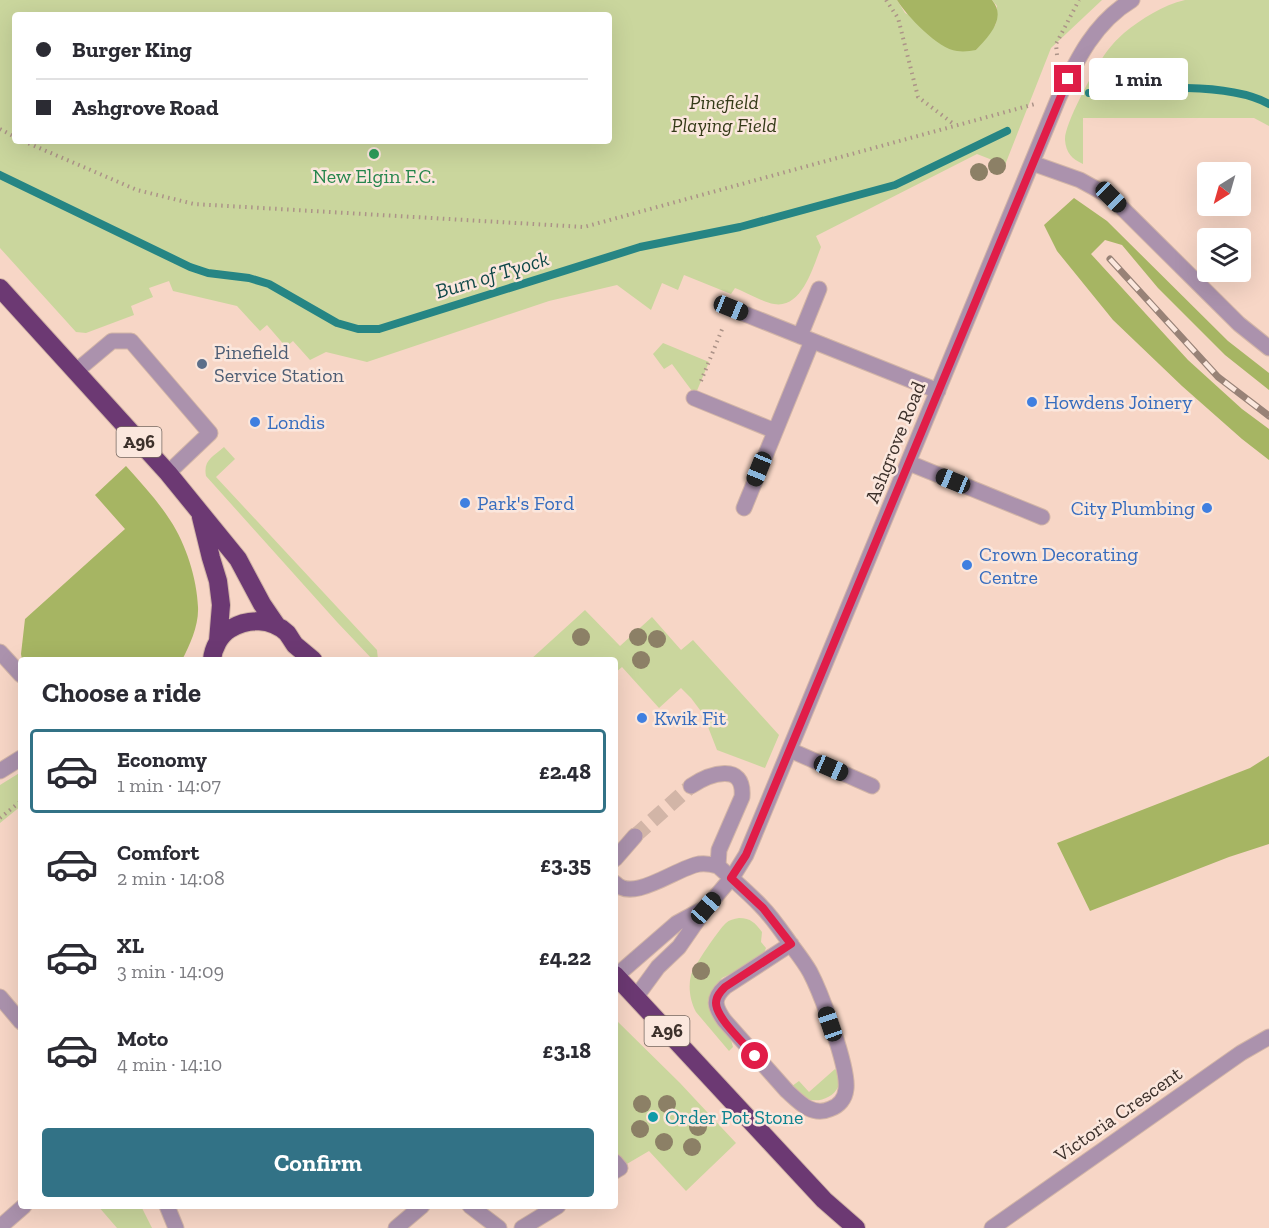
<!DOCTYPE html>
<meta charset="utf-8">
<style>
:root{--surface:#fff;--page:#f2f2f3;--text:#2b2b33;--muted:#7c7c81;--line:#e1e1e2;--accent:#327286}
body{margin:0;font-family:"Zilla Slab",serif;background:var(--page);color:var(--text);height:100vh;display:flex;flex-direction:column;font-size:22px;white-space:nowrap}
*{box-sizing:border-box;margin:0}
p{font-size:20px;color:var(--muted)}
.icon{flex:none;width:33px;height:33px;fill:none;stroke:currentColor;stroke-width:2;stroke-linecap:round;stroke-linejoin:round}
.map{position:relative;flex:1;overflow:hidden}
.sheet{position:absolute;left:18px;top:657px;width:600px;height:552px;display:flex;flex-direction:column;background:var(--surface);border-radius:6px;box-shadow:0 6px 24px #0002}
.sheet>*{flex:none}
.banner{position:absolute;left:12px;top:12px;width:600px;height:132px;border-radius:6px;box-shadow:0 6px 24px #0002;display:grid;align-content:center;height:132px;padding:0 24px;background:var(--surface)}
.needle{width:39px;rotate:217deg}
.buttons{position:absolute;left:1197px;top:162px;display:grid;gap:12px}
.buttons a{display:grid;place-items:center;width:54px;height:54px;border-radius:6px;background:var(--surface);box-shadow:0 6px 24px #0002;font-size:30px}
.end{position:absolute;width:27px;height:27px;margin:-14px;border:8px solid #e11d48;background:#fff;box-shadow:0 0 0 3px #fff}
.from{border-radius:50%}
.bubble{position:absolute;height:42px;border-radius:6px;background:var(--surface);box-shadow:0 6px 24px #0002;font-size:20px;font-weight:700;line-height:42px;text-align:center}
.car{position:absolute;width:18px;height:36px;margin:-18px -9px;border-radius:8px;box-shadow:0 0 4px 2px #0007;background:linear-gradient(#222 24%,#8ab4d8 0 40%,#222 0 76%,#8ab4d8 0 86%,#222 0)}
.banner b{display:flex;align-items:center;gap:21px;height:57px;font-size:22px}
.banner b+b{border-top:2px solid var(--line)}
.banner i{width:15px;height:15px;background:var(--text)}
ul{padding:0;list-style:none}
li{display:flex;align-items:center;gap:18px;height:84px;margin:0 12px 9px;padding:0 12px;border:3px solid transparent;border-radius:6px}
li div{flex:1}
li b{display:block;font-size:22px}
li em{font-style:normal;font-weight:700}
li.active{border-color:var(--accent)}
li>.icon{width:54px;height:54px;stroke-width:1.5}
h2{padding:0 24px;font-size:27px;line-height:72px}
.action{display:flex;gap:12px;margin-top:auto;padding:12px 24px}
.action a{flex:1;height:69px;border-radius:6px;background:var(--accent);color:#fff;font-size:24px;font-weight:700;line-height:69px;text-align:center}
.map>svg:first-child{display:block}
</style>
<div class="map">
<svg width="1269" height="1228" viewBox="0 0 1269 1228">
<rect width="100%" height="100%" fill="#f7d6c6"/>
<path fill="#cad69d" fill-rule="evenodd" d="M0 0H897L905 13 976 50 996 24 997 6 992 0H1102L1051 48 1005 165 977 154 816 236 821 247C813 267 802 309 774 304 762 302 746 292 735 288L731 294 684 275 678 290 662 283 651 310 617 285 549 301 367 362 326 352 310 360 293 341 286 347 267 325 260 331 237 306 173 291 169 281 149 288 153 297 131 306 134 315 86 333 76 332 0 248ZM15 15H609V141H15Z
M1185 0H1269V126L1254 118H1083V164C1072 159 1066 153 1065 140 1064 125 1093 72 1103 57 1108 49 1117 39 1124 33 1141 19 1163 5 1185 0Z
M663 343 709 362 696 393 692 391 672 364 664 369 653 354Z
M224 447 235 459 216 477 377 650 378 660H373L337 622 206 476C203 460 213 457 224 447Z
M585 610 620 646 652 617 681 650 693 640 779 735 765 768 717 750 703 714 691 698 681 688 659 708 622 667 615 673V660H530Z
M21 772V806L0 823V785Z
M739 918C751 918 755 923 762 932L761 942 766 948 763 955 759 960 722 978 716 986 733 1047 729 1051 696 1012C690 1001 688 987 691 975 694 966 719 929 726 923 729 920 734 919 739 918Z
M615 1019 680 1083 736 1143 686 1191 649 1151 620 1168 615 1162Z
M835 1069 838 1072C838 1077 840 1082 838 1087 833 1098 818 1103 807 1099 801 1097 797 1091 792 1086L799 1081 809 1092Z
M98 1206H141L152 1228H117Z"/>
<path fill="#a6b563" d="M897 0H992C1007 18 989 36 976 50 970 51 964 52 957 51 938 49 907 16 897 0Z
M1074 198 1107 221 1228 341 1269 373V390L1225 355 1158 288 1122 245 1105 240 1091 254 1188 360 1242 409 1269 429V460L1242 439 1182 386 1113 320 1057 251 1044 225Z
M126 466C141 483 158 501 170 520 186 544 197 579 198 607 199 625 190 645 182 660H22L21 654 25 619 125 529 95 495Z
M1269 756V844L1229 857 1090 911 1057 843 1250 768Z"/>
<g fill="none" stroke-linecap="round" stroke-linejoin="round">
<path stroke="#268584" stroke-width="8" d="M1089 93C1138 89 1225 80 1269 104
M0 175 190 267 208 273 249 278 269 284 337 323 358 329H379L640 247 740 227 895 185 1007 131"/>
<path stroke="#d2b5a7" stroke-width="15" stroke-dasharray="15 8" stroke-linecap="butt" d="M635 836 691 786"/>
<g stroke="#d2b5a7" stroke-width="17">
<path id="minor" d="M1032 163 1080 180 1111 197 1239 324 1269 348
M725 306 938 391
M800 336 819 289
M75 372 112 341H131L210 433 168 473
M694 398 775 431
M909 463 1042 517
M744 508 812 341
M0 652 21 675
M790 750 872 786
M0 771 21 758
M691 786C709 774 745 761 742 797L719 850 718 866
M615 859 635 836
M615 883C633 903 676 868 699 864 706 863 711 864 718 866 732 879 748 892 761 906 773 918 782 932 792 946 798 954 805 963 810 972 821 993 849 1068 846 1089 845 1099 839 1106 830 1109 812 1117 799 1102 787 1091L724 1020C715 1007 712 999 725 987L791 944
M616 976 677 923 703 909
M0 997 21 1022
M636 997 658 967 679 947 706 908 733 876 746 855 1059 97C1077 59 1095 22 1132 0
M615 1162 620 1168 615 1171
M167 1206 176 1228
M470 1206 499 1228
M0 1227 24 1206
M396 1228 422 1206
M522 1228 558 1206
M992 1228 1241 1053 1269 1037"/>
</g>
<g stroke="#d2b5a7" stroke-width="20">
<path id="highway" d="M0 288 168 473 238 559 262 604 277 626
M201 517 211 558 218 581 221 605 218 641
M212 660C213 648 220 635 230 629 248 618 271 618 287 633 290 637 292 641 295 645 301 650 307 655 313 660
M615 975 824 1200 856 1228"/>
</g>
<path stroke="#ac9388" stroke-width="4" stroke-dasharray="1.5 4.5" stroke-linecap="butt" d="M886 0 898 18 918 97 955 125
M1057 55 1056 44 1079 0
M0 129 15 137
M23 141 137 190 194 204 584 227 1035 104
M701 381 723 327
M0 818 21 801"/>
<use href="#minor" stroke="#ab92ad" stroke-width="15"/>
<use href="#highway" stroke="#6c3973" stroke-width="18"/>
<g stroke="#988277" stroke-width="7">
<path id="rail" d="M1110 259 1218 377 1269 416"/>
</g>
<use href="#rail" stroke="#fbe7dd" stroke-width="4.5" stroke-dasharray="14" stroke-linecap="butt"/>
</g>
<g fill="#8c8066">
<circle cx="997" cy="166" r="9"/>
<circle cx="979" cy="172" r="9"/>
<circle cx="581" cy="637" r="9"/>
<circle cx="638" cy="637" r="9"/>
<circle cx="657" cy="639" r="9"/>
<circle cx="641" cy="660" r="9"/>
<circle cx="701" cy="971" r="9"/>
<circle cx="642" cy="1104" r="9"/>
<circle cx="667" cy="1104" r="9"/>
<circle cx="698" cy="1127" r="9"/>
<circle cx="640" cy="1129" r="9"/>
<circle cx="664" cy="1142" r="9"/>
<circle cx="692" cy="1147" r="9"/>
</g>
<g fill="none" stroke-linecap="round" stroke-linejoin="round">
<path stroke="#e11d48" stroke-width="8" d="M755 1056C745 1044 716 1018 716 1003 716 996 721 991 725 987L791 944 763 908 731 878 746 855 1068 79"/>
</g>
<circle fill="#2e9e5b" stroke="#fbe7dd" stroke-width="2" cx="374" cy="154" r="6"/>
<circle fill="#5c6f8a" stroke="#fbe7dd" stroke-width="2" cx="202" cy="364" r="6"/>
<g fill="#3f7fe0" stroke="#fbe7dd" stroke-width="2">
<circle cx="1032" cy="402" r="6"/>
<circle cx="255" cy="422" r="6"/>
<circle cx="465" cy="503" r="6"/>
<circle cx="1207" cy="508" r="6"/>
<circle cx="967" cy="565" r="6"/>
<circle cx="642" cy="718" r="6"/>
</g>
<circle fill="#0f9aa8" stroke="#fbe7dd" stroke-width="2" cx="653" cy="1117" r="6"/>
<g text-anchor="middle" stroke-width="5" stroke-linejoin="round" paint-order="stroke">
<g fill="#fbe7dd" stroke="#766860" stroke-width="1.5">
<rect x="116.5" y="427" width="45" height="30" rx="4.5"/>
<rect x="644.5" y="1016" width="45" height="30" rx="4.5"/>
</g>
<g font-size="18" font-weight="bold" fill="#3d312b">
<text x="139" y="448">A96</text>
<text x="667" y="1037">A96</text>
</g>
<g font-size="20" font-style="italic" fill="#343a17" stroke="#fbe7dd">
<text x="724" y="109">Pinefield<tspan x="724" dy="23">Playing Field</tspan></text>
</g>
<g font-size="20" fill="#27864d" stroke="#fbe7dd">
<text x="374" y="183">New Elgin F.C.</text>
</g>
<g font-size="20" fill="#4e5e75" stroke="#fbe7dd" text-anchor="start">
<text x="214" y="359">Pinefield<tspan x="214" dy="23">Service Station</tspan></text>
</g>
<g font-size="20" fill="#366cbe" stroke="#fbe7dd" text-anchor="start">
<text x="1044" y="409">Howdens Joinery</text>
<text x="267" y="429">Londis</text>
<text x="477" y="510">Park's Ford</text>
<text x="1195" y="515" text-anchor="end">City Plumbing</text>
<text x="979" y="561">Crown Decorating<tspan x="979" dy="23">Centre</tspan></text>
<text x="654" y="725">Kwik Fit</text>
</g>
<g font-size="20" fill="#3d312b" stroke="#fbe7dd">
<text transform="translate(895 442) rotate(-68)" y="7">Ashgrove Road</text>
<text transform="translate(1118 1114) rotate(-35)" y="7">Victoria Crescent</text>
</g>
<g font-size="20" fill="#0d838f" stroke="#fbe7dd" text-anchor="start">
<text x="665" y="1124">Order Pot Stone</text>
</g>
<g font-size="21" font-style="italic" fill="#104848" stroke="#fbe7dd">
<text transform="translate(492 275) rotate(-17)" y="7">Burn of Tyock</text>
</g>
</g>
</svg>
<div class="buttons">
<a><svg class="needle" viewBox="-14 -14 28 28"><path d="M0-13l5 13h-10z" fill="#e53935"/><path d="M0 13l5-13h-10z" fill="#7c7c81"/></svg></a>
<a><svg class="icon" aria-label="layers" viewBox="0 0 24 24"><path d="M12 4l9 5-9 5-9-5zM3 14l9 5 9-5"/></svg></a>
</div>
<i class="end from" style="left:755px;top:1056px"></i>
<i class="end" style="left:1068px;top:79px"></i>
<div class="bubble" style="left:1089px;top:58px;width:99px">1 min</div>
<i class="car" style="left:1111px;top:197px;rotate:135deg"></i>
<i class="car" style="left:731px;top:308px;rotate:112deg"></i>
<i class="car" style="left:759px;top:469px;rotate:202deg"></i>
<i class="car" style="left:953px;top:481px;rotate:292deg"></i>
<i class="car" style="left:831px;top:768px;rotate:114deg"></i>
<i class="car" style="left:706px;top:908px;rotate:41deg"></i>
<i class="car" style="left:830px;top:1024px;rotate:341deg"></i>
<div class="banner">
<b><i class="from"></i>Burger King</b>
<b><i></i>Ashgrove Road</b>
</div>
<section class="sheet">
<h2>Choose a ride</h2>
<ul>
<li class="active"><svg class="icon" aria-label="car" viewBox="0 0 24 24"><path d="M5 17H2v-5l4-1 3-4h7l3 4 3 1v5h-3M9 17h6M6 11h13"/><circle cx="7" cy="17" r="2"/><circle cx="17" cy="17" r="2"/></svg><div><b>Economy</b><p>1 min · 14:07</p></div><em>£2.48</em></li>
<li><svg class="icon" aria-label="car" viewBox="0 0 24 24"><path d="M5 17H2v-5l4-1 3-4h7l3 4 3 1v5h-3M9 17h6M6 11h13"/><circle cx="7" cy="17" r="2"/><circle cx="17" cy="17" r="2"/></svg><div><b>Comfort</b><p>2 min · 14:08</p></div><em>£3.35</em></li>
<li><svg class="icon" aria-label="car" viewBox="0 0 24 24"><path d="M5 17H2v-5l4-1 3-4h7l3 4 3 1v5h-3M9 17h6M6 11h13"/><circle cx="7" cy="17" r="2"/><circle cx="17" cy="17" r="2"/></svg><div><b>XL</b><p>3 min · 14:09</p></div><em>£4.22</em></li>
<li><svg class="icon" aria-label="car" viewBox="0 0 24 24"><path d="M5 17H2v-5l4-1 3-4h7l3 4 3 1v5h-3M9 17h6M6 11h13"/><circle cx="7" cy="17" r="2"/><circle cx="17" cy="17" r="2"/></svg><div><b>Moto</b><p>4 min · 14:10</p></div><em>£3.18</em></li>
</ul>
<div class="action"><a>Confirm</a></div>
</section>
</div>
